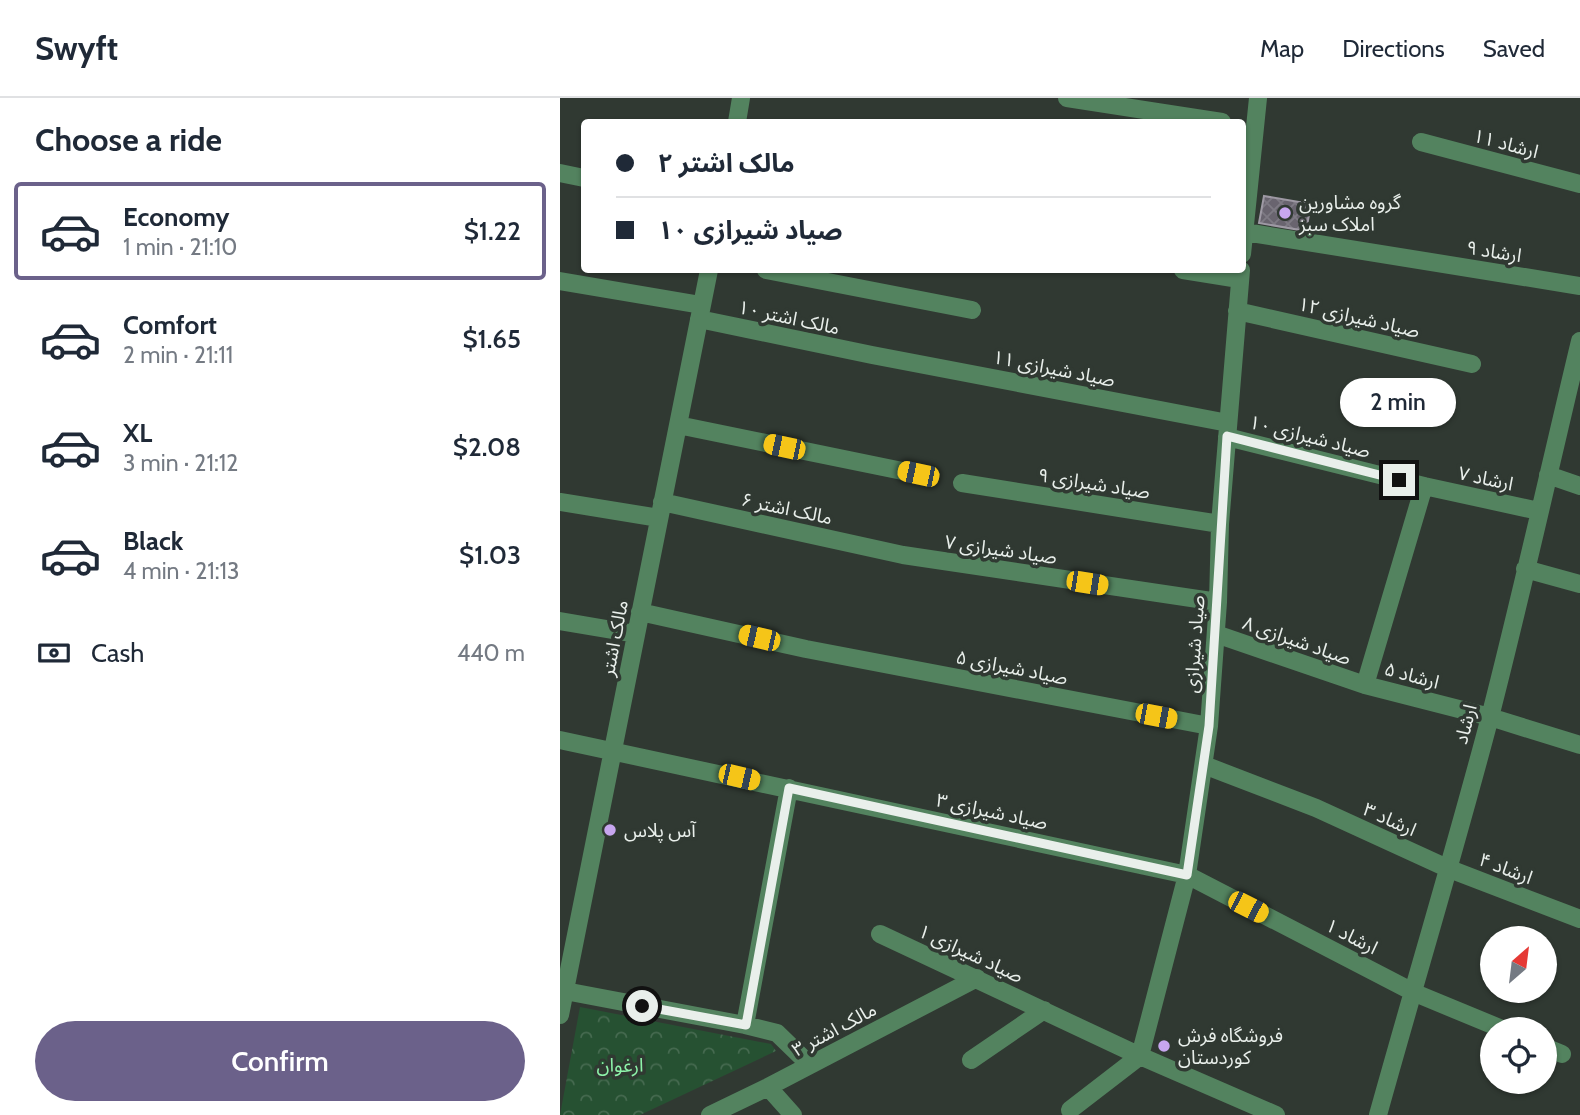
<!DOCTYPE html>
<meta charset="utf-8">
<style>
:root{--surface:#fff;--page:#f6f6f7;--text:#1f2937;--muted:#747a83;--line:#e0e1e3;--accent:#6b618a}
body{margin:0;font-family:Cabin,"Noto Sans Arabic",sans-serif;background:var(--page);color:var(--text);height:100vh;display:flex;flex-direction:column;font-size:26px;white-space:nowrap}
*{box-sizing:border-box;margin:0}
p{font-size:23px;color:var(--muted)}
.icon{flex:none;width:38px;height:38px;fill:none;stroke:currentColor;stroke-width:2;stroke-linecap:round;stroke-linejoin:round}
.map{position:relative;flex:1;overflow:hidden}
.drawer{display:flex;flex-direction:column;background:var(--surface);width:560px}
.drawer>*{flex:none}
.hud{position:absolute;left:21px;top:21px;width:665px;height:154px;border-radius:7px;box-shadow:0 2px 5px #0004;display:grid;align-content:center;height:154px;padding:0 35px;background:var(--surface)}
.needle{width:46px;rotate:28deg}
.fabs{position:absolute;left:920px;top:828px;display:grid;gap:14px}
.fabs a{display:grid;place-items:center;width:77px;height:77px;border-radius:50%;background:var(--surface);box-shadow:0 2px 5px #0004;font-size:35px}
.end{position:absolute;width:32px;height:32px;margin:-16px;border:9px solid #e9efeb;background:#111;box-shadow:0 0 0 4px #111}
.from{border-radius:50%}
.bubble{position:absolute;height:49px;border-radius:24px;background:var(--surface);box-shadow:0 2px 5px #0004;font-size:23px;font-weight:600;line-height:49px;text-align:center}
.car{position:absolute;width:21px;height:42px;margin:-21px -10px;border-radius:9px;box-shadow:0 0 5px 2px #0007;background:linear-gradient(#f5c518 24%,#345 0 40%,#f5c518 0 76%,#345 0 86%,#f5c518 0)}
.hud b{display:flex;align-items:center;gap:24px;height:66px;font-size:26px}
.hud b+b{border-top:2px solid var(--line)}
.hud i{width:18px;height:18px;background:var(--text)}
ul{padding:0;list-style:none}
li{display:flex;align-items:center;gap:21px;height:98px;margin:0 14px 10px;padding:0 21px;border:4px solid transparent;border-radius:7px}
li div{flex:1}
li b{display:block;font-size:26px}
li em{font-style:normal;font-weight:600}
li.current{border-color:var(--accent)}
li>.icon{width:63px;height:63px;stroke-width:1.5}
h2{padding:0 35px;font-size:32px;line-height:84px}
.pay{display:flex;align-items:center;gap:18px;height:77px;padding:0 35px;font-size:26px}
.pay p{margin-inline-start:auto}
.button{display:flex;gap:14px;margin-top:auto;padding:14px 35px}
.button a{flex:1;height:80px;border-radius:42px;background:var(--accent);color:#fff;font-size:28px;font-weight:600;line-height:80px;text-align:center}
header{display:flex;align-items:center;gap:42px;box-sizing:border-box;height:98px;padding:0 35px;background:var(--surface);border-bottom:2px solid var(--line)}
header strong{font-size:33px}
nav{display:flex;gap:38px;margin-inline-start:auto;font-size:24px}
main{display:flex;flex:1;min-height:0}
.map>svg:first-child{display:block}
</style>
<header>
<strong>Swyft</strong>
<nav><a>Map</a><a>Directions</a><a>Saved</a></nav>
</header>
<main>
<section class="drawer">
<h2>Choose a ride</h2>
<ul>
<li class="current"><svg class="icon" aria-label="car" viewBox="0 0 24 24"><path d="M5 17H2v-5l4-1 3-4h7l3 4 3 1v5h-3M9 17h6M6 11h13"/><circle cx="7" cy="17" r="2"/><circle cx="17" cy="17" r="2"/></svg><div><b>Economy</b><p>1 min · 21:10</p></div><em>$1.22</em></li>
<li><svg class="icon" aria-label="car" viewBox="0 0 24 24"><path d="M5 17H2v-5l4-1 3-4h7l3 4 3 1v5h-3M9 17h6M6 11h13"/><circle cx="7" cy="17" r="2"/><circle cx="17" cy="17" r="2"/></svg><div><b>Comfort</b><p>2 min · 21:11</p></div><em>$1.65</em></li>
<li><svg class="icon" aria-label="car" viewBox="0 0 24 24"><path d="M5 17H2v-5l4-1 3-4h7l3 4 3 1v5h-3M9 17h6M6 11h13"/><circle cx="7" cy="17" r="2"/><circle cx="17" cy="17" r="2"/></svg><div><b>XL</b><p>3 min · 21:12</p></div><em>$2.08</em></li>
<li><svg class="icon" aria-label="car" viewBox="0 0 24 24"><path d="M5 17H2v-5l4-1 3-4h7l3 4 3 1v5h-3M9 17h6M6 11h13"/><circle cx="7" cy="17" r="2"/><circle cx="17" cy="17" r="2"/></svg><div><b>Black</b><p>4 min · 21:13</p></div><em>$1.03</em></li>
</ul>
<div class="pay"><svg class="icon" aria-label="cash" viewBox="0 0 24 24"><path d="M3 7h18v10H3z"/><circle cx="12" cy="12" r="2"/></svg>Cash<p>440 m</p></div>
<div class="button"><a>Confirm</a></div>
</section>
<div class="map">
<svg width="1020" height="1017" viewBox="0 0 1020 1017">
<defs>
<pattern id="forest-crowns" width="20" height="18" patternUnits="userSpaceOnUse" patternTransform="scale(1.75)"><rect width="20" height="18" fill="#265132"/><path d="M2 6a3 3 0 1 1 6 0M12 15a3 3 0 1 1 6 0" fill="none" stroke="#466a50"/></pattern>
<pattern id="building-cross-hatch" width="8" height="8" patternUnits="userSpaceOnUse" patternTransform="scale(1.75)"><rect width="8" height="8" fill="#69646f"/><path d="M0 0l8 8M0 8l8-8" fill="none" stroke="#7e7a84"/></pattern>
</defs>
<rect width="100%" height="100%" fill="#303932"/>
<path fill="url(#forest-crowns)" d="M20 909 211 946 216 953 80 1017H0Z"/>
<path fill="url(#building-cross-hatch)" stroke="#9e99a4" stroke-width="2" d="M704 98 751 106 746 133 699 125Z"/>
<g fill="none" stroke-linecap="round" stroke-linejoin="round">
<path stroke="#53835f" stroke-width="18" d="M507 0 662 24
M177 24 181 0
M861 44 1020 86
M0 75 24 80
M685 134 1020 188
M682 156 698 0
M206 172 412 212
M623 172 679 181
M0 183 141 207
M677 213 912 266
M139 221 312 257 668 325
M118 327 357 376
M667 339 864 388 979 413
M988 377 1020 388
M402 385 660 426
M0 404 99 420
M102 404 343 457 658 504
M965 471 1020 486
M80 514 246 551 649 628
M0 523 76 536
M656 536 805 587 930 619 1020 647
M805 587 864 388
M0 642 627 777 855 895 942 931
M644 667 756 710 887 770 1020 821
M320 836 580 958 716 1017
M5 893 185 927 217 935 250 967
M0 917 149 172
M185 927 229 690
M985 949 1002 956
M580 958 627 777 649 628 658 504 660 426 681 172
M411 962 484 912
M208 989 233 1017
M510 1012 580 958
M150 1017 208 989 417 880
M818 1017C855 884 895 752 930 619 962 495 990 368 1020 243"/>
</g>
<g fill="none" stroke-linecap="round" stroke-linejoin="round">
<path stroke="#e9efeb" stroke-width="9" d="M82 908 186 927 229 690 627 777 649 628 667 338 839 382"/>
</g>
<g fill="#c7a6ef" stroke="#303932" stroke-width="2.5">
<circle cx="725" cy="115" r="7"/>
<circle cx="50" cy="732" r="7"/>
<circle cx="604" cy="948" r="7"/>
</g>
<g text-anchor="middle" stroke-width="7" stroke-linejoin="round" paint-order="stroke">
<g font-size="19" fill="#e9efeb" stroke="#303932">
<text transform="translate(946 45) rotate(15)" y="7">ارشاد ۱۱</text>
<text transform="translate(934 153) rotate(9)" y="7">ارشاد ۹</text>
<text transform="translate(229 219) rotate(12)" y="7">مالک اشتر ۱۰</text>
<text transform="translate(799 219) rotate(13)" y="7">صیاد شیرازی ۱۲</text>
<text transform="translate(494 270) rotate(11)" y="7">صیاد شیرازی ۱۱</text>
<text transform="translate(750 338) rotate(14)" y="7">صیاد شیرازی ۱۰</text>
<text transform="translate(926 380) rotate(12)" y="7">ارشاد ۷</text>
<text transform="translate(534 385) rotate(9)" y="7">صیاد شیرازی ۹</text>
<text transform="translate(227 410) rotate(12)" y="7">مالک اشتر ۶</text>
<text transform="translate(441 451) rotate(8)" y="7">صیاد شیرازی ۷</text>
<text transform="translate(54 540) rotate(-79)" y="7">مالک اشتر</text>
<text transform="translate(737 542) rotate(19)" y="7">صیاد شیرازی ۸</text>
<text transform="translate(634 546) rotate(-86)" y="7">صیاد شیرازی</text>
<text transform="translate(452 569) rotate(11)" y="7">صیاد شیرازی ۵</text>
<text transform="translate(852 577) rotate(15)" y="7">ارشاد ۵</text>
<text transform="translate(905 626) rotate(-75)" y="7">ارشاد</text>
<text transform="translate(432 713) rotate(12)" y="7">صیاد شیرازی ۳</text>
<text transform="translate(830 721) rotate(24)" y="7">ارشاد ۳</text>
<text transform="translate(946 770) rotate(21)" y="7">ارشاد ۴</text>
<text transform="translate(792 838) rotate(27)" y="7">ارشاد ۱</text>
<text transform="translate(411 855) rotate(25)" y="7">صیاد شیرازی ۱</text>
<text transform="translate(274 931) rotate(-28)" y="7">مالک اشتر ۳</text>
</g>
<g font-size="19" fill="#e9efeb" stroke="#303932" text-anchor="start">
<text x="739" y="111">گروه مشاورین<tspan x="739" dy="22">املاک سبز</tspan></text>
<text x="64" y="739">آس پلاس</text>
<text x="618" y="944">فروشگاه فرش<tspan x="618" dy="22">کوردستان</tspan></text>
</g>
<g font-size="19" fill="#8df3a9" stroke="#303932">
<text x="60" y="974">ارغوان</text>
</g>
</g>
</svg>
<div class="fabs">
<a><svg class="needle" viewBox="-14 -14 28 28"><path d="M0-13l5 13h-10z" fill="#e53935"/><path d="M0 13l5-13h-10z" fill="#747a83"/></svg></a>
<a><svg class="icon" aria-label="locate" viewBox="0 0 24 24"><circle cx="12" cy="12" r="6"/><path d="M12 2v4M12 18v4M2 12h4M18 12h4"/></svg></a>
</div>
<i class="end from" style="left:82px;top:908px"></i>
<i class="end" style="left:839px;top:382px"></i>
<div class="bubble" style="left:780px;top:280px;width:116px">2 min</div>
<i class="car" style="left:224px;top:349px;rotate:282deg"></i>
<i class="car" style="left:358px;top:376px;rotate:282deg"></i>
<i class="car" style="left:527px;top:485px;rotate:99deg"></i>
<i class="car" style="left:199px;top:540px;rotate:283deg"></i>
<i class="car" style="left:596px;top:618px;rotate:101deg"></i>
<i class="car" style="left:179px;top:679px;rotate:103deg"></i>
<i class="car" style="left:688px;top:809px;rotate:117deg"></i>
<div class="hud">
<b><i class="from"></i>مالک اشتر ۲</b>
<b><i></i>صیاد شیرازی ۱۰</b>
</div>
</div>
</main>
